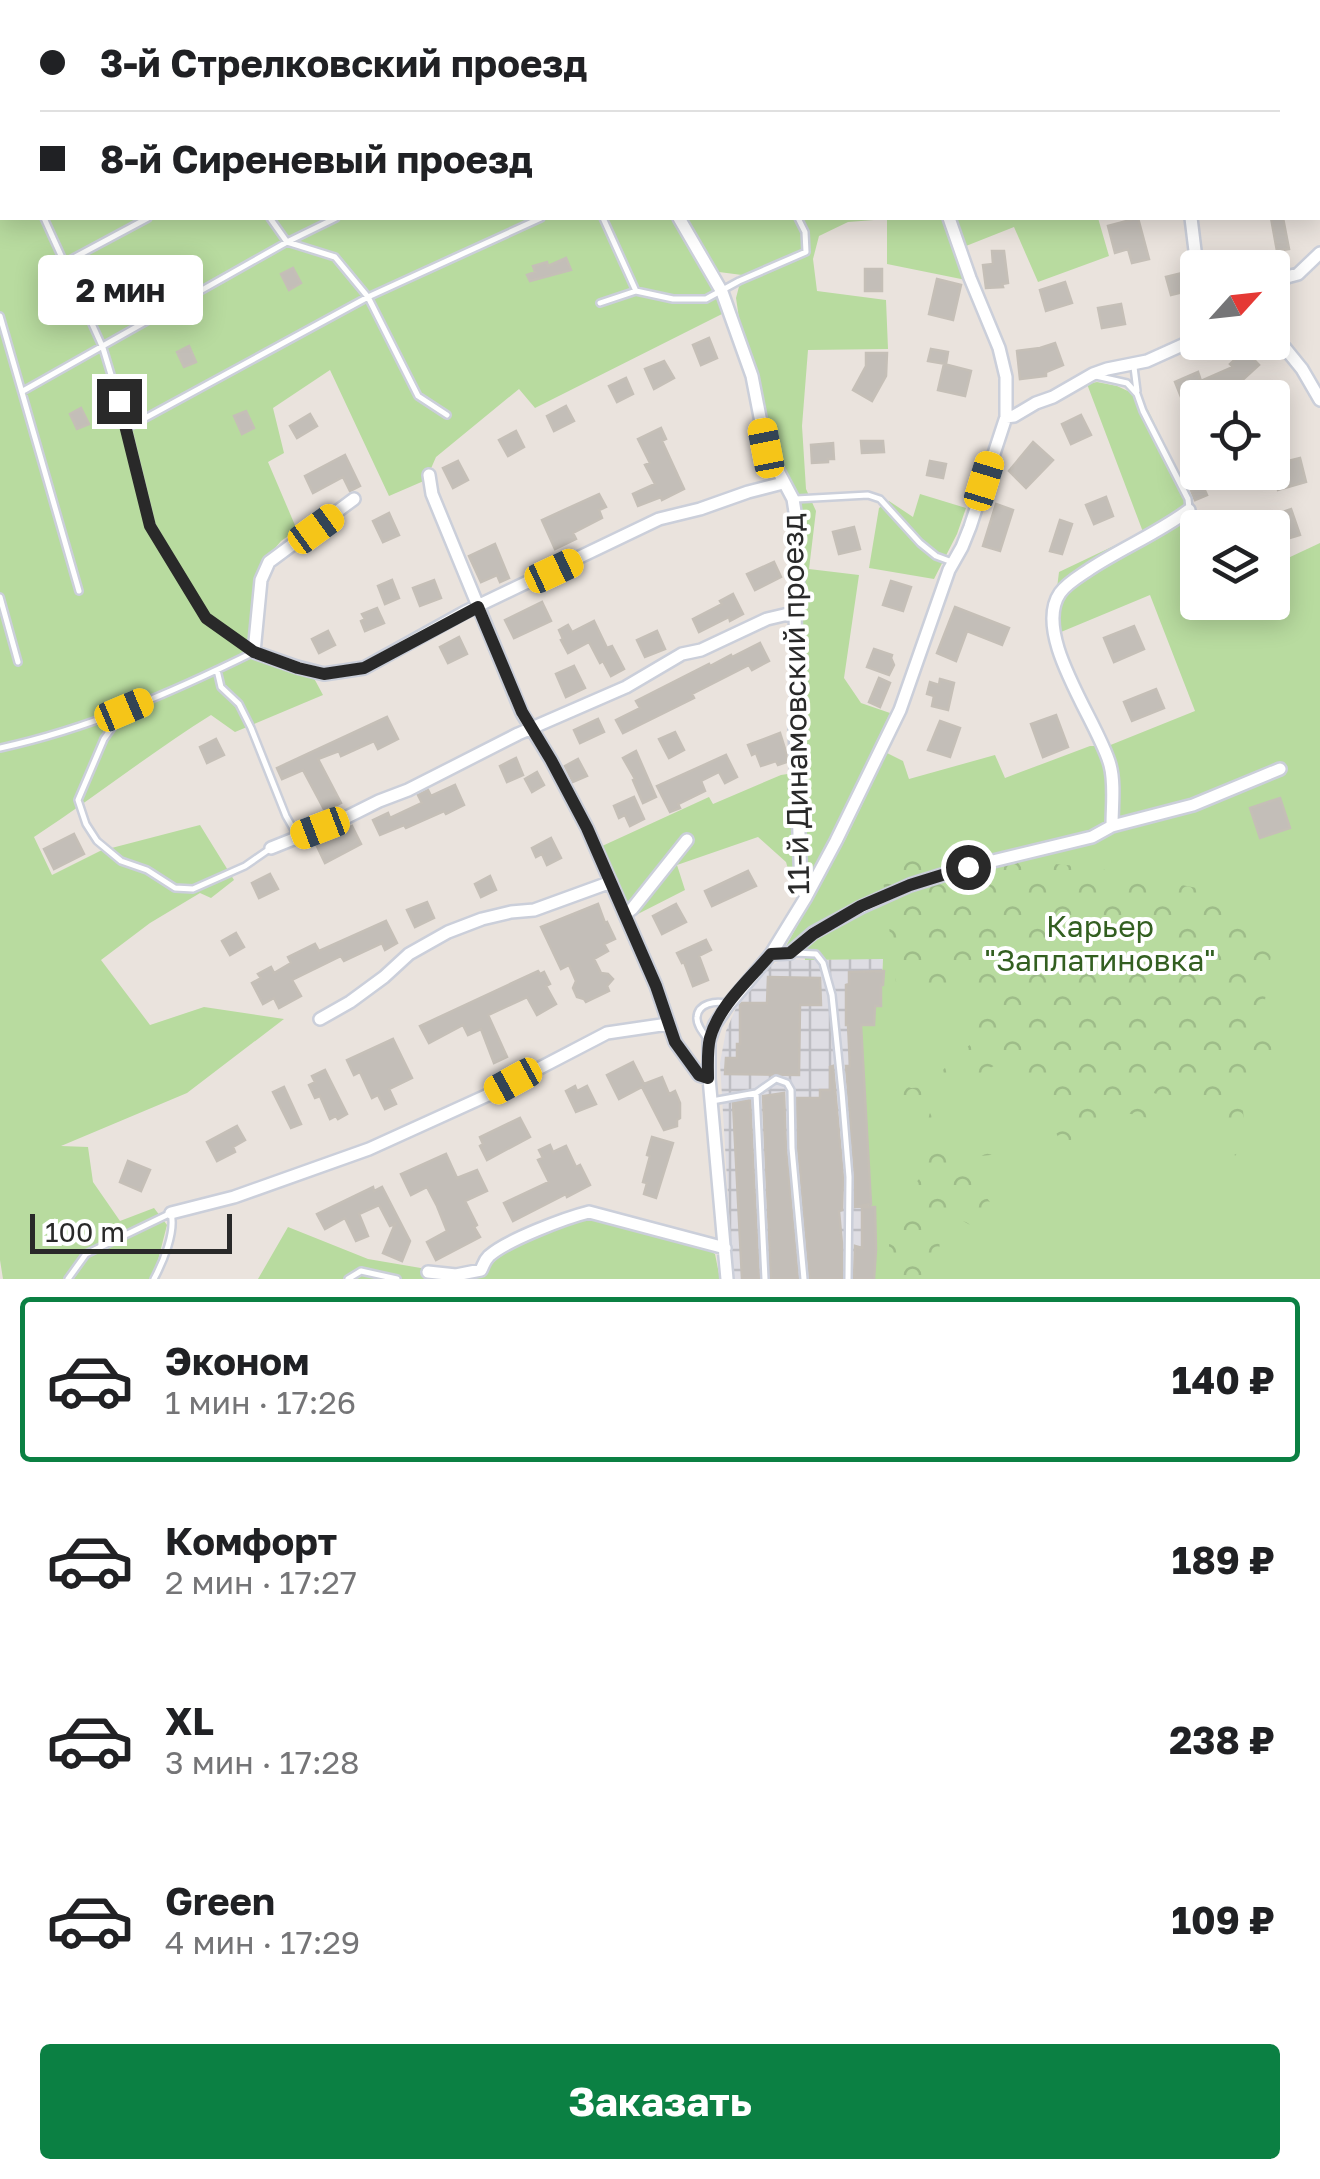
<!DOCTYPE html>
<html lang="ru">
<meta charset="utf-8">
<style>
:root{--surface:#fff;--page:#f2f2f2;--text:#202124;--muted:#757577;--line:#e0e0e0;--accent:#0b8043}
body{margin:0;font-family:"Golos Text",sans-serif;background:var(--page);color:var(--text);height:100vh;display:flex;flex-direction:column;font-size:38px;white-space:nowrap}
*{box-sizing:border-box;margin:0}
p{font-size:32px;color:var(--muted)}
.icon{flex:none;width:55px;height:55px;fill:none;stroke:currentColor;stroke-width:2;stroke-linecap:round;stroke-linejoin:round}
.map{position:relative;height:1279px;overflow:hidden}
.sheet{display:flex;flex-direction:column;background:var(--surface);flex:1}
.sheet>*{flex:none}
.banner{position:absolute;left:0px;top:0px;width:1320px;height:220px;box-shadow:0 5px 25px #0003;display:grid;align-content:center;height:220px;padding:0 40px;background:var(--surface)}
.needle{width:65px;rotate:63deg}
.buttons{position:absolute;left:1180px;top:250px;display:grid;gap:20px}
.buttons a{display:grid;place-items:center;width:110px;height:110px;border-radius:10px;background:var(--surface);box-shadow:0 5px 25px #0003;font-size:50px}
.scale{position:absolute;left:30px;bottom:25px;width:202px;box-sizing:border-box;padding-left:10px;border:5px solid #292929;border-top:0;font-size:28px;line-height:35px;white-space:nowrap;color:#292929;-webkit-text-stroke:8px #fff;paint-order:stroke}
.end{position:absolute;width:45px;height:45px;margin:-22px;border:12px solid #292929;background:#fff;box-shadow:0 0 0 5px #fff}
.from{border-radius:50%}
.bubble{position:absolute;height:70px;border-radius:10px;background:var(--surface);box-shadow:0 5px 25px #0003;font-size:32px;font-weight:700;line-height:70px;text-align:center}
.car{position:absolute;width:30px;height:60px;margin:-30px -15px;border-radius:12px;box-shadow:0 0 8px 2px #0007;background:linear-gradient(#f5c518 24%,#345 0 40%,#f5c518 0 76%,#345 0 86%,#f5c518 0)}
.banner b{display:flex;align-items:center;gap:35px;height:95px;font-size:38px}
.banner b+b{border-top:2px solid var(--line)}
.banner i{width:25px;height:25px;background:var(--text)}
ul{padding:18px 0 0;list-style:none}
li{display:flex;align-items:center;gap:30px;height:165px;margin:0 20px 15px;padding:0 20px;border:5px solid transparent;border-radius:10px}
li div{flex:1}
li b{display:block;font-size:38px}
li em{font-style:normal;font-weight:700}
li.current{border-color:var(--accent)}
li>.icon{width:90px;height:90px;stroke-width:1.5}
.action{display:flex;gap:20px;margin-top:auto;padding:20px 40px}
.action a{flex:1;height:115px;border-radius:10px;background:var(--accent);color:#fff;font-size:40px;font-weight:700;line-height:115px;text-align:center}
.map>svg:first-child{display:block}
</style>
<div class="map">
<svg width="1320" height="1279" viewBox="0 0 1320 1279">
<defs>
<pattern id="industrial-grid" width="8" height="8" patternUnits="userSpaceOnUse" patternTransform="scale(2.5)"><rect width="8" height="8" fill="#dedde3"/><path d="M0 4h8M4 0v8" fill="none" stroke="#bebec3"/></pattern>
<pattern id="forest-crowns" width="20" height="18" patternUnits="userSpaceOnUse" patternTransform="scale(2.5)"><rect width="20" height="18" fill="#b8db9f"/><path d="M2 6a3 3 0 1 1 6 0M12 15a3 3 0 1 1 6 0" fill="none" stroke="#9ebc89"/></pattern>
</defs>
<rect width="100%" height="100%" fill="#eae3dd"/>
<path fill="url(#industrial-grid)" d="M785 958 805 960 883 958 881 1006 874 1025 861 1026 871 1206 875 1207 874 1279H733L720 1063 726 1031 736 1008 748 988 765 969Z"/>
<path fill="#b8db9f" d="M65 0H504L505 2H56Z
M519 0H1115L1116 2H520Z
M2 17V218H672L697 260 724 313 535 408 519 389 436 457 426 480 389 496 330 370 273 408 284 453 268 462 297 530 281 541 258 569 250 637 263 649 308 667 323 695 235 732 211 715C150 753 94 798 34 837L52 875 100 851 200 825 234 880 211 898 200 893 150 923 101 960 150 1025 204 1007 284 1019 187 1093 61 1146 88 1147 93 1182 120 1221 154 1208 167 1225 157 1264 150 1279H3L0 1260V18Z
M685 218H1098L1109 256 1038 282 1014 227 966 246 976 276 966 280 887 264V219L848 222 819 236 813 259 817 291 886 300 888 349 808 350 802 426 806 489 816 511 809 569 859 575 844 678 861 703 890 713 810 880 807 881 801 730V505L796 490 772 448 757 377 740 325 736 298 742 275 719 272Z
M1097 382 1117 386 1130 392 1148 410 1193 502V524L1198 535V602H1272L1273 565 1320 543V1279H874L875 1208 871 1207 861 1025H874L875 1006H881L883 959 805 960 804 950 786 946 846 838 887 753 903 761 909 779 995 755 1005 778 1090 746H1108L1195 711 1150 595 1061 632 1056 596 1059 572 1143 532 1087 384Z
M920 494 966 508 957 534 934 579 869 568 879 508 889 501 913 517Z
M794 773 797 886H793L786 862 758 837 677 865 685 890 632 917 600 847 709 797 713 804 781 775Z
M589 1217 710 1251 715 1254 720 1279H258L288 1227 368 1259 450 1273 476 1271 486 1273C495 1249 564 1224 589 1217Z"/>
<path fill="url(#forest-crowns)" d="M879 849 1090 867 1202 889 1274 931 1261 1031 1273 1037C1273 1070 1266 1080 1242 1101L1246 1140 1235 1156 1227 1127 1194 1107 1151 1092 1159 1121 1107 1108 1063 1147 1032 1084 1003 1061 946 1092 928 1109 939 1131 938 1142 949 1144H1010L1009 1153 962 1158 973 1180 990 1202 979 1230 956 1217 938 1223 940 1252 921 1279H889V1232L903 1227 901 1198 922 1176C922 1143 931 1128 900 1106L894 1082 911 1088 928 1087 951 1061 972 1043 981 1018 992 1000 896 982Z"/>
<path fill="#c3beb8" stroke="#c5bfb7" stroke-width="2.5" d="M1138 218 1149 259 1132 263 1128 249 1115 253 1108 226Z
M1271 218H1283L1289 249 1277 251Z
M992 251H1004L1008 283 1002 284 1003 287 986 288 983 265 993 264Z
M566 258 571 270 530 281 527 275 535 272 533 266 547 262 548 266Z
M293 268 301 283 289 290 281 274Z
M865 269H882V291H865Z
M1182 273 1187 291 1171 295 1166 277Z
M937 279 961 285 953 320 929 314Z
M1065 282 1072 303 1046 311 1040 290Z
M1121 304 1125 324 1102 328 1098 308Z
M709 338 717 358 701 365 693 345Z
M1055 343 1063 365 1046 372V376L1020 379 1017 351 1040 348Z
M189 346 196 362 184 367 177 352Z
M931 349 948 352 946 364 928 361Z
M1245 350 1259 365 1236 386 1211 398H1198L1197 437 1175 382 1198 372 1201 381 1233 367 1230 364Z
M866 353H887L886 376 872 401 853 390 866 366Z
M664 361 674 378 654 389 645 369Z
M944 364 971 371 965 396 938 390Z
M626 378 633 394 617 402 609 386Z
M566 406 574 421 554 431 547 416Z
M81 408 89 424 77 429 70 414Z
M246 411 254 428 242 434 234 416Z
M310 414 317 426 297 438 290 426Z
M1081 415 1091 435 1071 444 1062 424Z
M661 428 666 439 662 441 684 489 662 500 661 497 638 506 633 494 655 484 645 465 650 463 638 439Z
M516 431 524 447 508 456 499 440Z
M861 441H883L884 452 862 453Z
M1033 442 1053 460 1026 488 1009 471Z
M833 443 834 459H828V462L812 463 811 445Z
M345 455 360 486 350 491 343 477 313 493 305 476Z
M1300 458 1306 482 1278 490 1272 465Z
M458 461 468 480 453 488 443 468Z
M930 461 946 464 943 478 927 475Z
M1200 472H1235V473L1203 486 1207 495 1195 500 1186 478Z
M599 494 606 507 599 510 602 518 573 533 576 539 555 549 542 520Z
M1106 497 1113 516 1094 524 1086 505Z
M996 504 1013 510 1000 551 983 546Z
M1291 509 1300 535 1280 541 1272 516Z
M389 513 399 535 383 542 373 521Z
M1060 520 1072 524 1062 554 1050 551Z
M854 527 860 549 839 554 833 532Z
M495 544 509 578 500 582 497 575 481 582 469 556Z
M774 562 781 577 755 590 747 574Z
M392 580 399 598 385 604 378 586Z
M434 580 441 598 420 606 413 588Z
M891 581 911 587 903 611 883 605Z
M733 594 743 614 730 621 729 617 699 632 693 619 722 604 720 601Z
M542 602 551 621 514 638 505 620Z
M955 607 1009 628 1002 645 967 631 956 661 937 653Z
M377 608 384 623 365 631 361 621 365 619 362 614Z
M594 621 607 648 612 646 624 669 611 676 603 661 600 663 589 642 568 653 561 640 563 639 559 630 568 625 572 632Z
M1134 626 1144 649 1114 662 1104 638Z
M328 631 335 645 319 653 312 639Z
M657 631 665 649 645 657 637 640Z
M459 637 467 654 448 663 440 647Z
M760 643 769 661 752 670 749 665 692 694 694 698 623 733 616 720 640 708 636 701 709 664 710 666 731 655 732 657Z
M874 649 892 655 891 658 894 665 889 675 867 667Z
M574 666 585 688 566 697 556 674Z
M879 678 890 683 880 707 869 702Z
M940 679 954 683 948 710 932 706 934 696 927 694 930 682 939 685Z
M1156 689 1164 708 1132 721 1124 702Z
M1056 715 1068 747 1043 757 1031 724Z
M387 717 398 739 378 749 374 741 341 756 339 751 318 759 341 803 325 811 303 770 282 779 277 768Z
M598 719 604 732 580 743 574 730Z
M940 721 960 728 950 757 928 750Z
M675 732 684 750 669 758 659 739Z
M780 733 786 752 787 762 778 765 776 761 761 766 756 753 752 755 748 745Z
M216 739 224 755 207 763 200 747Z
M636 751 656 797 643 803 633 780 635 779 623 758Z
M726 755 737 777 725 783 719 772 701 781 705 791 678 804 680 808 670 812 657 786Z
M516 758 523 775 507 782 500 766Z
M578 759 587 776 573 782 565 766Z
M537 772 544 785 532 792 525 779Z
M455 785 464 805 446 814 444 811 406 828 404 825 380 835 373 820 388 813 390 818 422 803 418 795 428 790 431 796Z
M634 797 644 819 630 826 625 815 619 818 614 806Z
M1280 798 1290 828 1260 838 1250 808Z
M352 826 361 844 325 863 316 844Z
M74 834 84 854 54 869 44 849Z
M551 838 561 858 547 865 542 854 536 857 532 848Z
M748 871 756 886 712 906 705 891Z
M270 874 278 889 259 898 252 883Z
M490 876 496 890 481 897 475 884Z
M427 902 434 918 415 927 407 910Z
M598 904 605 923 607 922 615 939 604 944 608 951 594 959 601 973 608 974 613 979 607 986 609 991 586 1002 584 999 577 997 573 988 576 981 569 965 561 969 541 927Z
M676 904 686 922 662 934 653 916Z
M386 921 397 943 385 950 382 943 344 961 341 956 292 980 301 996 279 1008 274 998 263 1004 252 983 261 978 258 974 271 967 274 973 291 963 288 957 315 944 319 951Z
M236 933 244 947 230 955 222 941Z
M706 940 711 950 699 956 708 980 693 986 684 962 682 963 677 953Z
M538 971 540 974 544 972 550 984 546 986 556 1004 537 1015 527 997 488 1015 507 1057 494 1063 481 1029 468 1035 463 1025 429 1043 420 1026Z
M884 971 883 985H881V1006H875L874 1025H861L871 1204 855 1207V1177L846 1066H850L848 1025H846V985L849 984V972Z
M768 977 820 978 821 1005H800L799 1075 725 1074 726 1058H737V1044H740V1005L742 1003H767Z
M393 1039 412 1078 389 1089 396 1104 385 1109 378 1095 372 1098 360 1072 354 1075 347 1060Z
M633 1062 644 1084 662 1077 669 1094 675 1091 680 1103V1118L677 1120V1126L664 1130 642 1087 619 1099 607 1075Z
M833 1066 843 1177 842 1210 839 1211 842 1244V1279H810L798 1148 797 1098H820V1090H830V1067Z
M325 1070 347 1114 338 1119 336 1116 330 1119 320 1096 315 1098 309 1085 315 1082 312 1076Z
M575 1086 577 1091 587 1086 596 1104 576 1112 566 1091Z
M284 1087 301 1124 291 1128 273 1092Z
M784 1093 786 1148 798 1279H771L763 1096Z
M750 1100 759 1279H742L733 1103Z
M520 1118 530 1137 487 1160 480 1146 483 1144 480 1137Z
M237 1126 245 1140 233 1147 235 1152 217 1161 207 1142Z
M652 1137 673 1143 656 1198 644 1194 647 1183 643 1182 650 1156 647 1155Z
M550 1145 553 1152 566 1146 576 1167 580 1165 590 1185 567 1197 566 1194 513 1221 504 1203 549 1182 538 1160 543 1158 539 1150Z
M446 1154 457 1178 477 1170 487 1191 465 1201 477 1225 474 1227 480 1237 436 1260 427 1242 447 1231 437 1206 427 1187 411 1195 401 1174Z
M128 1161 150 1170 141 1191 120 1182Z
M373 1187 374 1191 382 1187 410 1241 402 1261 383 1253 395 1224 390 1226 379 1205 359 1214 368 1236 356 1241 345 1218 325 1229 317 1214Z
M862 1207H875L876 1250 874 1279H854L855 1246 862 1248Z"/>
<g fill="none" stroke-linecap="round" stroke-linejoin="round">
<g stroke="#cbcfda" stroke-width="10">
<path id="lane" d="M167 0 168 2
M625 0 628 2
M785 0 786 2
M938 0 940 2
M369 2 374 0
M0 61 2 72
M270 218 287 242 335 257 368 297 418 396 447 415
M603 218 636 291
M64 263 148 218
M1272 302 1288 279
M600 303 636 291 673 299H706L739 281 806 252 805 232 798 218
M0 316 79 591
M1134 367 1137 391
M1096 376 1127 383 1137 394 1143 411 1188 499 1189 508
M23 391 287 242 336 218
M127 428 368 297 541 218
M796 499 868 495 880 499 920 543 936 556 952 562
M0 597 18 662
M217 670 221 687 239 704 251 728 286 816 298 837
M123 712 104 739 78 800 86 824 97 841 121 861 147 870 175 888 193 889 245 866 271 848
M0 748C88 729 173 692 254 652L206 618 151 526 127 428 103 348 44 218
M794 953 816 954 823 963 832 995 842 1092 849 1177 848 1279
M709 1041C704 1034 696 1025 697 1017 698 1003 716 1001 725 1003
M756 1093 765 1279
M712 1101 756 1093 776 1079 787 1083 791 1090 792 1148 804 1279
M68 1279 86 1254 171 1213C176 1232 163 1262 154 1279
M348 1279 361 1271 397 1279"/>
</g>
<g stroke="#cbcfda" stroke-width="16">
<path id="street" d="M512 0 513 2
M1111 0 1113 2
M8 2 19 0
M750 2 758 0
M1318 76 1320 75
M679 218 722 292 752 376 766 448 793 499 796 518 795 550 798 588 795 614 797 687 795 729 801 886 806 897 771 954 728 1005 715 1024 709 1041V1078L727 1279
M1191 218 1198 275
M1272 281 1298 274 1320 253
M1272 332 1302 369 1320 400
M1006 417 1014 416 1036 403 1053 397 1093 374 1107 369 1147 361 1198 338
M429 475 432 494 522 713 551 760 587 828 656 986 675 1042 699 1075 709 1078
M354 499 269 562 261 580 254 652 297 667 324 674 364 668 465 612 659 519 700 509 748 492 783 483
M1112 826C1112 806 1115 783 1110 765 1099 723 1031 635 1060 593 1067 583 1080 576 1090 569 1122 548 1158 533 1189 510
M271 848 341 820 379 801 408 790 518 734 626 687 682 654 701 650 767 619 784 615 795 614
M806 897 836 841 900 710 949 570 962 547 970 527 1006 417V377L999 348 970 278 949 218
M625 914 632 909 687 840
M771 954 790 953 813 933 861 907 910 885 968 867 1092 837 1112 826 1193 805 1280 769
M320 1019 350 1002 384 977 409 954 448 932 482 919 511 912 534 910 611 882
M171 1213 234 1197 369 1149 488 1095 607 1033 668 1024
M428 1272 456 1275 481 1270C484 1264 484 1261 489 1256 507 1240 565 1218 589 1212L725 1248"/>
</g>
<use href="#lane" stroke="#fff" stroke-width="5"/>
<use href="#street" stroke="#fff" stroke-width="11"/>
</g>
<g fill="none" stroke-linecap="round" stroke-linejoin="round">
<path stroke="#292929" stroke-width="12" d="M119 401 150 526 206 618 254 652 298 668 324 674 364 668 478 607 522 712 551 760 587 828 656 986 675 1042 699 1075 708 1078C708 1065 707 1050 710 1038 719 1005 750 979 771 954L790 953 813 934 861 906 910 885 968 867"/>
</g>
<g text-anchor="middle" stroke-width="8" stroke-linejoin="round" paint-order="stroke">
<g font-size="30" fill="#292929" stroke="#fff">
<text transform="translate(796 704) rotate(-91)" y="10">11-й Динамовский проезд</text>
</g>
<g font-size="30" fill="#335f21" stroke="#fff">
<text x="1100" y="937">Карьер<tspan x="1100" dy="34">"Заплатиновка"</tspan></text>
</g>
</g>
</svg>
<div class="buttons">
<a><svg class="needle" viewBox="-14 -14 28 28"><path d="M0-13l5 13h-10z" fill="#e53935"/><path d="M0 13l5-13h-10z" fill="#757577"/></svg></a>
<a><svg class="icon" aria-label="locate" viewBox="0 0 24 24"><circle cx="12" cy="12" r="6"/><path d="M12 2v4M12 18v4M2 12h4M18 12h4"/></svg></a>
<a><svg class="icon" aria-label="layers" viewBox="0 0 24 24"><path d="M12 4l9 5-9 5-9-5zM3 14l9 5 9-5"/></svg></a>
</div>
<div class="scale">100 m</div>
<i class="end from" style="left:968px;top:867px"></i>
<i class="end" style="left:119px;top:401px"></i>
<div class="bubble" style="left:38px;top:255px;width:165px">2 мин</div>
<i class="car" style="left:766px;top:448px;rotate:349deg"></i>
<i class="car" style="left:984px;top:481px;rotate:17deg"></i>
<i class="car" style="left:316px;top:529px;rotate:54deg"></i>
<i class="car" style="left:554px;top:571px;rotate:65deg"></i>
<i class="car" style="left:124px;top:710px;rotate:67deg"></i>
<i class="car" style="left:320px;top:828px;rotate:249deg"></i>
<i class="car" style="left:513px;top:1081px;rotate:241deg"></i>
<div class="banner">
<b><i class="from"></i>3-й Стрелковский проезд</b>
<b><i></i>8-й Сиреневый проезд</b>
</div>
</div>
<section class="sheet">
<ul>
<li class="current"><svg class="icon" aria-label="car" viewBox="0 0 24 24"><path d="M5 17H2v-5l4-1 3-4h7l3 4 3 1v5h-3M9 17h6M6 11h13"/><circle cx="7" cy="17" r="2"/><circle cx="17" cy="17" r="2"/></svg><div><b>Эконом</b><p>1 мин · 17:26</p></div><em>140 ₽</em></li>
<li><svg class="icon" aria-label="car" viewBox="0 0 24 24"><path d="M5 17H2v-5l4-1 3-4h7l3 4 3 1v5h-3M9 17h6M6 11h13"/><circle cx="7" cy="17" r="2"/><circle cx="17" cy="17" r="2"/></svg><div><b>Комфорт</b><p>2 мин · 17:27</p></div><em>189 ₽</em></li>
<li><svg class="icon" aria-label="car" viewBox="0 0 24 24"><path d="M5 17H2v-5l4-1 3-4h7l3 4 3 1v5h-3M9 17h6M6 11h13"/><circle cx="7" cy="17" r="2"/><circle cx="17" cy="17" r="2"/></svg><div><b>XL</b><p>3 мин · 17:28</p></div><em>238 ₽</em></li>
<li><svg class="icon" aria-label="car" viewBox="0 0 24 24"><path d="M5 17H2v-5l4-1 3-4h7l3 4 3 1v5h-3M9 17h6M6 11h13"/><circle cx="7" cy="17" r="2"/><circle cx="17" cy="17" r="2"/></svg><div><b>Green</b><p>4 мин · 17:29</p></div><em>109 ₽</em></li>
</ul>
<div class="action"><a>Заказать</a></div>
</section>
